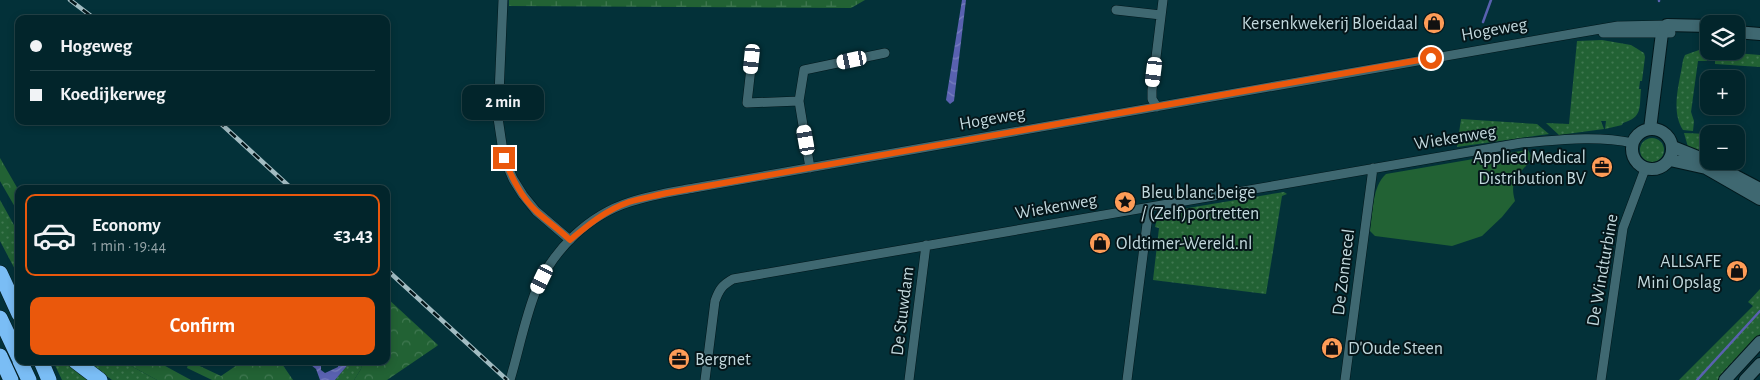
<!DOCTYPE html>
<meta charset="utf-8">
<style>
:root{--surface:#02252b;--page:#0c2d33;--text:#f1f3f6;--muted:#96a5a9;--line:#234247;--accent:#ea580c}
body{margin:0;font-family:"Alegreya Sans",sans-serif;background:var(--page);color:var(--text);height:100vh;display:flex;flex-direction:column;font-size:19px;white-space:nowrap}
*{box-sizing:border-box;margin:0}
p{font-size:16px;color:var(--muted)}
.icon{flex:none;width:28px;height:28px;fill:none;stroke:currentColor;stroke-width:2;stroke-linecap:round;stroke-linejoin:round}
.map{position:relative;flex:1;overflow:hidden}
.details{position:absolute;left:15px;top:185px;width:375px;height:180px;display:flex;flex-direction:column;background:var(--surface);border-radius:10px;box-shadow:0 2px 8px #0003,0 0 0 1px var(--line)}
.details>*{flex:none}
.banner{position:absolute;left:15px;top:15px;width:375px;height:110px;border-radius:10px;box-shadow:0 2px 8px #0003,0 0 0 1px var(--line);display:grid;align-content:center;height:110px;padding:0 15px;background:var(--surface)}
.controls{position:absolute;left:1700px;top:15px;display:grid;gap:10px}
.controls a{display:grid;place-items:center;width:45px;height:45px;border-radius:10px;background:var(--surface);box-shadow:0 2px 8px #0003,0 0 0 1px var(--line);font-size:25px}
.end{position:absolute;width:22px;height:22px;margin:-11px;border:6px solid #ea580c;background:#fff;box-shadow:0 0 0 2px #fff}
.from{border-radius:50%}
.bubble{position:absolute;height:35px;border-radius:10px;background:var(--surface);box-shadow:0 2px 8px #0003,0 0 0 1px var(--line);font-size:16px;font-weight:700;line-height:35px;text-align:center}
.car{position:absolute;width:15px;height:30px;margin:-15px -8px;border-radius:6px;box-shadow:0 0 4px 1px #0007;background:linear-gradient(#fff 24%,#345 0 40%,#fff 0 76%,#345 0 86%,#fff 0)}
.banner b{display:flex;align-items:center;gap:18px;height:48px;font-size:19px}
.banner b+b{border-top:1px solid var(--line)}
.banner i{width:12px;height:12px;background:var(--text)}
ul{padding:9px 0 0;list-style:none}
li{display:flex;align-items:center;gap:15px;height:82px;margin:0 10px 8px;padding:0 5px;border:2px solid var(--line);border-radius:10px}
li div{flex:1}
li b{display:block;font-size:19px}
li em{font-style:normal;font-weight:700}
li.active{border-color:var(--accent)}
li>.icon{width:45px;height:45px;stroke-width:1.5}
.primary-button{display:flex;gap:10px;margin-top:auto;padding:10px 15px}
.primary-button a{flex:1;height:58px;border-radius:10px;background:var(--accent);color:#fff;font-size:20px;font-weight:700;line-height:58px;text-align:center}
.map>svg:first-child{display:block}
</style>
<div class="map">
<svg width="1760" height="380" viewBox="0 0 1760 380">
<defs>
<pattern id="grass-dots" width="8" height="8" patternUnits="userSpaceOnUse" patternTransform="scale(1.25)"><rect width="8" height="8" fill="#226234"/><path d="M2 2h.1M6 6h.1" fill="none" stroke="#407851" stroke-width="1.8" stroke-linecap="round"/></pattern>
<pattern id="forest-crowns" width="20" height="18" patternUnits="userSpaceOnUse" patternTransform="scale(1.25)"><rect width="20" height="18" fill="#226234"/><path d="M2 6a3 3 0 1 1 6 0M12 15a3 3 0 1 1 6 0" fill="none" stroke="#407851"/></pattern>
<pattern id="wetland-marsh" width="20" height="14" patternUnits="userSpaceOnUse" patternTransform="scale(1.25)"><rect width="20" height="14" fill="#226234"/><path d="M1 5h8M5 5V1M11 12h8M15 12V8" fill="none" stroke="#407851"/></pattern>
<pattern id="water-waves" width="16" height="10" patternUnits="userSpaceOnUse" patternTransform="scale(1.25)"><rect width="16" height="10" fill="#5961b0"/><path d="M0 5q4-4 8 0t8 0" fill="none" stroke="#777ebe"/></pattern>
</defs>
<rect width="100%" height="100%" fill="#033139"/>
<path fill="url(#grass-dots)" d="M1602 40 1631 45 1644 53 1645 57 1642 81H1640L1639 89H1641C1639 108 1643 117 1623 123L1622 125 1605 129 1606 121H1601L1604 129 1559 135 1546 123 1569 124 1577 41Z
M1699 50 1760 55V67L1715 64V57L1708 56 1707 61H1698L1691 112 1694 121 1693 131 1683 130C1670 110 1680 82 1683 60L1685 55Z
M1461 119 1537 124 1549 134 1457 147Z
M1684 133 1709 134V156L1688 147Z
M1640 150a12 12 0 1 1 24 0a12 12 0 1 1-24 0Z
M1284 192 1287 194 1282 196 1266 294 1153 280 1159 228 1155 227 1157 219 1164 212Z
M0 200 19 234V277L0 241Z
M1760 289V334L1718 380H1679L1753 306 1748 302Z
M53 361H70L92 380H62Z
M87 361H122L157 380H112Z
M351 361H362L361 369 354 380H335Z"/>
<path fill="url(#forest-crowns)" d="M0 158 19 191V214L0 181Z
M386 297 438 345 437 346 387 380H354L361 369 362 361H386Z
M122 361H156L191 380H157Z
M189 361 221 376 243 361H280L293 380H212L187 368Z"/>
<path fill="url(#wetland-marsh)" d="M509 0H865L851 8 509 6Z"/>
<path fill="#226234" d="M1526 150H1528L1532 157 1531 160C1518 176 1509 180 1515 201L1502 217 1482 236 1452 246 1375 236 1370 231C1373 213 1372 186 1386 174Z"/>
<path fill="url(#water-waves)" d="M962 0H966L954 101 950 104 946 100Z
M306 361H329L321 366V370L325 373 338 367 339 361H351L335 380H320L316 369Z"/>
<g fill="none" stroke-linecap="round" stroke-linejoin="round">
<path stroke="#5961b0" stroke-width="2.5" d="M1659 1V0
M1483 22 1491 0
M1697 380 1760 311"/>
<g stroke="#02171b" stroke-width="10">
<path id="street" d="M503 0 498 118 504 158 513 179 523 195 536 211 570 240
M1116 10 1161 15
M1603 33H1671
M752 59 747 103 799 101
M1157 107 1152 99V90L1163 0
M810 168 799 101 804 70 885 53
M510 380C519 350 525 317 537 288 554 249 589 215 630 202 651 195 672 192 694 188L1577 33 1618 26 1667 25
M705 380 715 301C719 290 722 285 733 279L1521 143C1559 140 1596 135 1633 143
M909 380 926 245
M1127 380 1149 208
M1345 380 1373 168
M1601 380 1623 228 1645 169"/>
</g>
<g stroke="#02171b" stroke-width="14">
<path id="secondary" d="M1736 32 1760 34
M1632 149a20 20 0 1 1 40 0a20 20 0 1 1-40 0Z
M1650 129 1662 33 1667 25 1709 26
M1673 147 1703 159 1760 189
M1670 160 1706 168 1760 199
M1725 380 1760 342
M1745 380 1760 364"/>
</g>
<g stroke="#02171b" stroke-width="16">
<path id="highway" d="M0 273 19 314
M0 318 19 358
M0 356 11 380
M20 361 29 380
M41 361 49 380
M75 361 100 380"/>
</g>
<use href="#street" stroke="#3f6871" stroke-width="9"/>
<use href="#secondary" stroke="#3f6871" stroke-width="12"/>
<use href="#highway" stroke="#7abdf5" stroke-width="15"/>
<g stroke="#a2bcc2" stroke-width="4.5">
<path id="rail" d="M70 0 95 19
M218 121 292 189
M386 269 507 380"/>
</g>
<use href="#rail" stroke="#05161a" stroke-width="2.5" stroke-dasharray="8" stroke-linecap="butt"/>
</g>
<g fill="none" stroke-linecap="round" stroke-linejoin="round">
<path stroke="#ea580c" stroke-width="6" d="M504 158C512 178 521 197 537 212 548 222 560 230 570 240 588 225 606 210 629 202 641 198 655 196 667 193L1431 58"/>
</g>
<defs>
<g id="shop-disc" transform="scale(1.125)"><circle r="9.5" fill="#fe9c57" stroke="#05161a"/><path d="M-5-2.5h2.3a2.7 3.5 0 0 1 5.4 0H5L5.5 6h-11ZM-1.5-2.5h3a1.5 2.3 0 0 0-3 0Z" fill="#111"/></g>
<g id="office-disc" transform="scale(1.125)"><circle r="9.5" fill="#fe9c57" stroke="#05161a"/><path d="M-6-3h4V-5.5h4V-3h4V5H-6ZM-1-4.5V-3h2v-1.5ZM-6 0V1H6V0Z" fill="#111"/></g>
<g id="sight-disc" transform="scale(1.125)"><circle r="9.5" fill="#fe9c57" stroke="#05161a"/><path d="M0-6L1.8-2.2L6-1.7L2.9 1.2L3.7 5.4L0 3.3L-3.7 5.4L-2.9 1.2L-6-1.7L-1.8-2.2Z" fill="#111"/></g>
</defs>
<g fill-rule="evenodd">
<use href="#shop-disc" x="1434" y="23"/>
<use href="#office-disc" x="1602" y="167"/>
<use href="#sight-disc" x="1125" y="202"/>
<use href="#shop-disc" x="1100" y="243"/>
<use href="#shop-disc" x="1737" y="271"/>
<use href="#shop-disc" x="1332" y="348"/>
<use href="#office-disc" x="679" y="359"/>
</g>
<g text-anchor="middle" stroke-width="4" stroke-linejoin="round" paint-order="stroke">
<g font-size="18" fill="#c2d8dd" stroke="#05161a" text-anchor="start">
<text x="1418" y="29" text-anchor="end">Kersenkwekerij Bloeidaal</text>
<text x="1586" y="163" text-anchor="end">Applied Medical<tspan x="1586" dy="21">Distribution BV</tspan></text>
<text x="1141" y="198">Bleu blanc beige<tspan x="1141" dy="21">/ (Zelf)portretten</tspan></text>
<text x="1116" y="249">Oldtimer-Wereld.nl</text>
<text x="1721" y="267" text-anchor="end">ALLSAFE<tspan x="1721" dy="21">Mini Opslag</tspan></text>
<text x="1348" y="354">D'Oude Steen</text>
<text x="695" y="365">Bergnet</text>
</g>
<g font-size="18" fill="#c2d8dd" stroke="#05161a">
<text transform="translate(1494 29) rotate(-10)" y="6">Hogeweg</text>
<text transform="translate(992 118) rotate(-10)" y="6">Hogeweg</text>
<text transform="translate(1455 137) rotate(-9)" y="6">Wiekenweg</text>
<text transform="translate(1056 206) rotate(-10)" y="6">Wiekenweg</text>
<text transform="translate(1602 270) rotate(-80)" y="6">De Windturbine</text>
<text transform="translate(1343 272) rotate(-83)" y="6">De Zonnecel</text>
<text transform="translate(902 311) rotate(-83)" y="6">De Stuwdam</text>
</g>
</g>
</svg>
<div class="controls">
<a><svg class="icon" aria-label="layers" viewBox="0 0 24 24"><path d="M12 4l9 5-9 5-9-5zM3 14l9 5 9-5"/></svg></a>
<a>+</a>
<a>−</a>
</div>
<i class="end from" style="left:1431px;top:58px"></i>
<i class="end" style="left:504px;top:158px"></i>
<div class="bubble" style="left:462px;top:85px;width:82px">2 min</div>
<i class="car" style="left:752px;top:59px;rotate:186deg"></i>
<i class="car" style="left:852px;top:60px;rotate:258deg"></i>
<i class="car" style="left:1154px;top:72px;rotate:187deg"></i>
<i class="car" style="left:806px;top:140px;rotate:350deg"></i>
<i class="car" style="left:542px;top:279px;rotate:206deg"></i>
<div class="banner">
<b><i class="from"></i>Hogeweg</b>
<b><i></i>Koedijkerweg</b>
</div>
<section class="details">
<ul>
<li class="active"><svg class="icon" aria-label="car" viewBox="0 0 24 24"><path d="M5 17H2v-5l4-1 3-4h7l3 4 3 1v5h-3M9 17h6M6 11h13"/><circle cx="7" cy="17" r="2"/><circle cx="17" cy="17" r="2"/></svg><div><b>Economy</b><p>1 min · 19:44</p></div><em>€3.43</em></li>
</ul>
<div class="primary-button"><a>Confirm</a></div>
</section>
</div>
